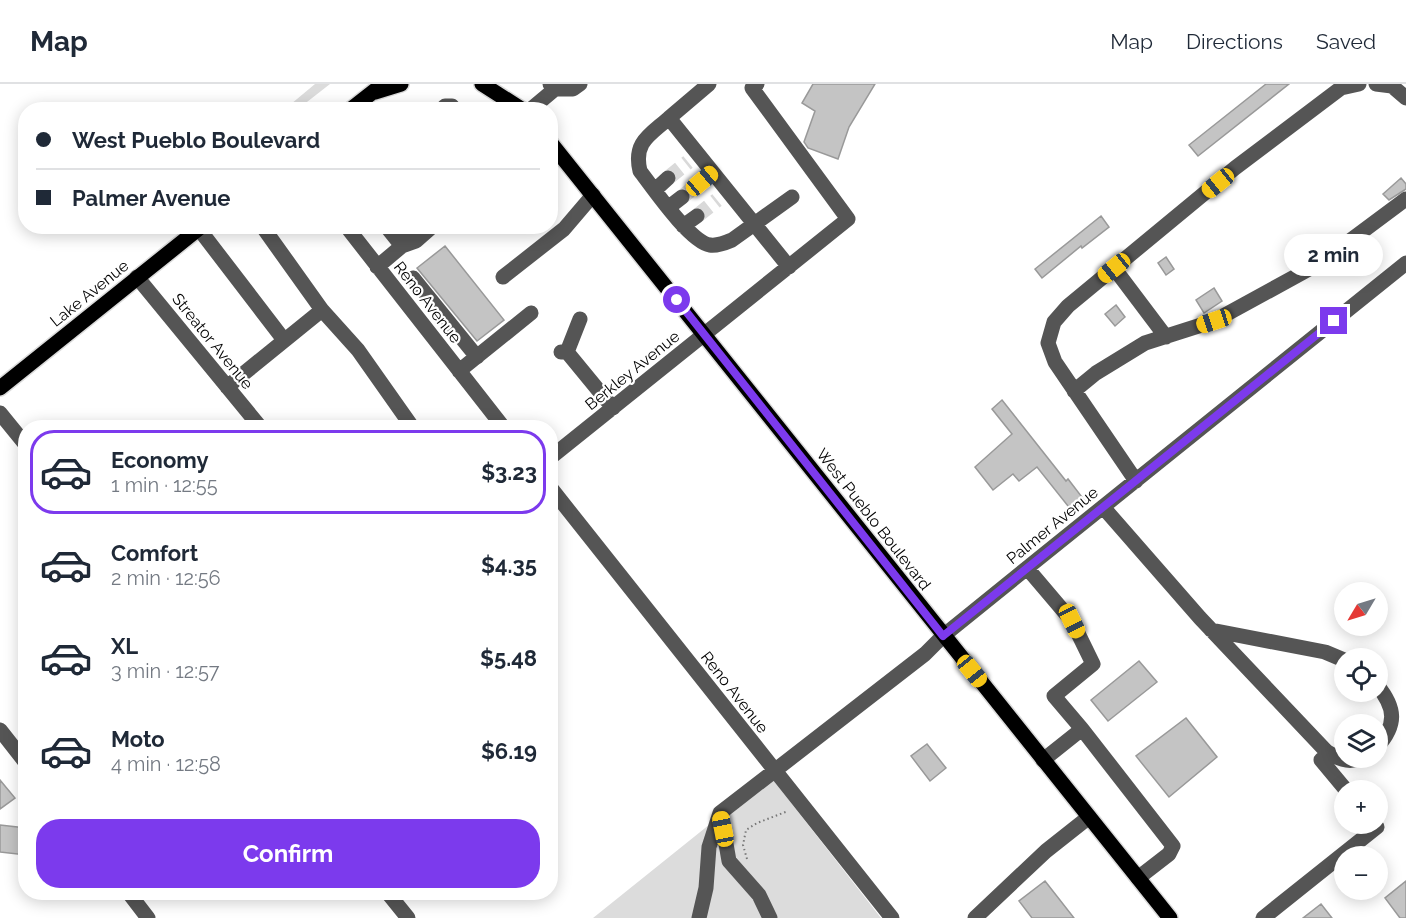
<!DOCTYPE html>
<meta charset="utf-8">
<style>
:root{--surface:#fff;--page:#f6f6f7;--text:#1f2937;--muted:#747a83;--line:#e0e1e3;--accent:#7c3aed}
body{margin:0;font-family:Raleway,sans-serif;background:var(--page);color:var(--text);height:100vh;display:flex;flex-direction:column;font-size:22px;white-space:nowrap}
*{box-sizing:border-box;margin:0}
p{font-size:20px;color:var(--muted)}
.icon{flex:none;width:33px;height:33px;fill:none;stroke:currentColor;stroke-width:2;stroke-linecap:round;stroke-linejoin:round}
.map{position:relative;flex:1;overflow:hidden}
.sheet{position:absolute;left:18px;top:336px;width:540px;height:480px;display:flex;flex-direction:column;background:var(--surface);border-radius:24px;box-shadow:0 3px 15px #0003}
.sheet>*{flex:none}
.top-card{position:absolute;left:18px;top:18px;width:540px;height:132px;border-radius:24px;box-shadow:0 3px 15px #0003;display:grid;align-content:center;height:132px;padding:0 18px;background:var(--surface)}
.needle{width:39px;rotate:232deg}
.buttons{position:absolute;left:1334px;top:498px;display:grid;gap:12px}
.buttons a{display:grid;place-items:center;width:54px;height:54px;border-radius:50%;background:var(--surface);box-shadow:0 3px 15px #0003;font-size:30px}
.end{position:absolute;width:27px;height:27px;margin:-14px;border:8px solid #7c3aed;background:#fff;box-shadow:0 0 0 3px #fff}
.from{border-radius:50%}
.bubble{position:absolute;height:42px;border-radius:21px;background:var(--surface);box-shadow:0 3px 15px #0003;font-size:20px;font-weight:700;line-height:42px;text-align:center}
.car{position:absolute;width:18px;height:36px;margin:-18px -9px;border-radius:8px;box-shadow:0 0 4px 2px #0007;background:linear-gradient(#f5c518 24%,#345 0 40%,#f5c518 0 76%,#345 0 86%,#f5c518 0)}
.top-card b{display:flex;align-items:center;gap:21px;height:57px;font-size:22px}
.top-card b+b{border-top:2px solid var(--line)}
.top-card i{width:15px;height:15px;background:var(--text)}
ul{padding:10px 0 0;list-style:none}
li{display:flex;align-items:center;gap:18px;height:84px;margin:0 12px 9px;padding:0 6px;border:3px solid transparent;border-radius:24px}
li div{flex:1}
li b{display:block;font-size:22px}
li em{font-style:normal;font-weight:700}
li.selected{border-color:var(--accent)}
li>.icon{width:54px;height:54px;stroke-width:1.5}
.cta{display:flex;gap:12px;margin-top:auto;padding:12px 18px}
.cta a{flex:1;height:69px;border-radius:24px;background:var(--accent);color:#fff;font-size:24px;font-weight:700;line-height:69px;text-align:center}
header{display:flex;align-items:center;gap:36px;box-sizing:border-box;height:84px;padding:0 30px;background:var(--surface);border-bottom:2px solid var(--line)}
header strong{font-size:28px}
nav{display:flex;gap:33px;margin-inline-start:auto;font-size:21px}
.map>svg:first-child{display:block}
</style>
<header>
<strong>Map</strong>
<nav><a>Map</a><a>Directions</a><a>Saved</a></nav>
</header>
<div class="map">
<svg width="1406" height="834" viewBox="0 0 1406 834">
<rect width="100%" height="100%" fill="#fff"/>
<path fill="#dcdcdc" d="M315 0H330L298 25H285Z
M770 692 881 834H593Z"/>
<path fill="#c4c4c4" stroke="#999" stroke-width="1.5" d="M813 0H875L849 43 838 75 808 64 804 58 815 27 802 19Z
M1266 0H1289L1198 72 1189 61Z
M1401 94 1406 100V105L1389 116 1383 110Z
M1101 132 1109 143 1082 164 1081 162 1042 194 1035 185Z
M445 162 504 236 477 257 417 184Z
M1166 173 1174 185 1166 191 1158 179Z
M1214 204 1222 217 1204 229 1196 216Z
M1116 221 1125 233 1115 242 1105 230Z
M1002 316 1066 397 1068 395 1085 417 1072 427 1037 383 1019 397 1013 390 993 406 975 383 1012 350 992 325Z
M1139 577 1157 598 1108 637 1091 616Z
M1186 634 1217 673 1169 713 1136 672Z
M927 660 946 684 930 697 911 672Z
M0 696 15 714 0 725Z
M0 741 26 744V771L0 768Z
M1045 797 1074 834H1032L1019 817Z
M1406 797V834H1400L1385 814Z
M1321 820 1332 834H1303Z"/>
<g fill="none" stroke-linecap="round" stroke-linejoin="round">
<path stroke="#d9d9d9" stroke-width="15" stroke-dasharray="15 8" stroke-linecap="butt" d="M668 94 688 78
M682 113 702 97
M697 132 717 116"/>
<g stroke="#dbdbdb" stroke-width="18">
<path id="major" d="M482 0 523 26
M375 8 401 0
M350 26 383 0
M550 58 1170 834
M0 304 202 142"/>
</g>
<path stroke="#777" stroke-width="2" stroke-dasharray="1.5 3" stroke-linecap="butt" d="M747 775 743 761 746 746 757 739 788 727"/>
<path stroke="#555" stroke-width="15" d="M709 0 669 34 789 183
M1376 0 1392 2 1406 14
M555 5H573L580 0
M441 26 445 22H452L455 26
M530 26 555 5 550 0
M669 34C650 51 633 58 640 87 653 104 690 158 710 161 717 162 725 159 732 156L792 113
M655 106 668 94
M669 123 682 113
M346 142 504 344
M404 142 416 157
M683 142 697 132
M199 145 284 256
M402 162 416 157 433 142
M377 183 402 162 386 142
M1114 184 1166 253
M137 193 261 344
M503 193 564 145 593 111
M413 194 477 273
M322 226 358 266 413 344
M561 268H567L613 324
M567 268 580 235
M459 287 531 229
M227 303 322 226 262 142
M1074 307 1096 289 1145 259 1214 237 1320 179 1406 115
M0 329 26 361
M550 374 848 135 752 4 757 0
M1136 397 1055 278 1048 259 1054 238 1068 222 1235 84 1341 4 1359 0
M550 403 892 834
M1103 423 1200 534 1326 667C1337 674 1348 680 1361 674
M1027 484 1072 537 1093 580 1054 612 1082 645 1043 676
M1211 546 1325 568 1344 576
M1377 601C1396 624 1397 641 1377 663
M1082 645 1173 762 1169 770 1138 794
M0 646 26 679
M1329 669 1321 676 1346 706
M721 731 729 777 759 811 770 834
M128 808 148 834
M387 808 408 834
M699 834 706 804 709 763 720 729 925 570 943 552 1027 484 1406 179
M975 834 1046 767 1089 733
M1263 834 1377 743 1373 740"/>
<use href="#major" stroke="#000" stroke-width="15"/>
</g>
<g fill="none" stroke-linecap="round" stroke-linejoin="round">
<path stroke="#7c3aed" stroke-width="8" d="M677 216 943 552 1334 237"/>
</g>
<g text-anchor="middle" stroke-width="4.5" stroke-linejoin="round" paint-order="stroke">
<g font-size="16" fill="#000" stroke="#fff">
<text transform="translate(89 209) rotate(-39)" y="6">Lake Avenue</text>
<text transform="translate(428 218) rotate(52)" y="6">Reno Avenue</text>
<text transform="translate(213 257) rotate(51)" y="6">Streator Avenue</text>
<text transform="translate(632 286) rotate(-39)" y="6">Berkley Avenue</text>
<text transform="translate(874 435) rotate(52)" y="6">West Pueblo Boulevard</text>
<text transform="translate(1052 441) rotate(-39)" y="6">Palmer Avenue</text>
<text transform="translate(735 608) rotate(52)" y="6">Reno Avenue</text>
</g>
</g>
</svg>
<div class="buttons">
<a><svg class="needle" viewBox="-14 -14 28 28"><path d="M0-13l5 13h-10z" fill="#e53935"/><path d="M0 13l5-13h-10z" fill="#747a83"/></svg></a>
<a><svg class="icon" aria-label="locate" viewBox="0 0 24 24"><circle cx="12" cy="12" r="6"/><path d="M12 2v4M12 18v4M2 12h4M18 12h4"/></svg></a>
<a><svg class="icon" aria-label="layers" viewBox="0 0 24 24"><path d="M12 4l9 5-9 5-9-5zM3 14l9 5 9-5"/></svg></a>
<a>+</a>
<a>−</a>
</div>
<i class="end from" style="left:677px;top:216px"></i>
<i class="end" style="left:1334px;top:237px"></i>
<div class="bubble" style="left:1284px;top:150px;width:99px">2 min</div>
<i class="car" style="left:702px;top:97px;rotate:50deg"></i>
<i class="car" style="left:1218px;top:99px;rotate:231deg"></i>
<i class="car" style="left:1114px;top:184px;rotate:231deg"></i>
<i class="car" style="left:1214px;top:237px;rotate:252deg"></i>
<i class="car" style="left:1072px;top:537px;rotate:154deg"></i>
<i class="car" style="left:972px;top:587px;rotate:141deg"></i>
<i class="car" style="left:723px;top:745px;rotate:349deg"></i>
<div class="top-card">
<b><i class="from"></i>West Pueblo Boulevard</b>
<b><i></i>Palmer Avenue</b>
</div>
<section class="sheet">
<ul>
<li class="selected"><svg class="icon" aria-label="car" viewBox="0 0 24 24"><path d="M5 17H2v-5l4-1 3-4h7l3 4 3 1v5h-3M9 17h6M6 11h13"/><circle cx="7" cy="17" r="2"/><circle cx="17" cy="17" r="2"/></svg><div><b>Economy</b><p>1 min · 12:55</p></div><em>$3.23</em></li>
<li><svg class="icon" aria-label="car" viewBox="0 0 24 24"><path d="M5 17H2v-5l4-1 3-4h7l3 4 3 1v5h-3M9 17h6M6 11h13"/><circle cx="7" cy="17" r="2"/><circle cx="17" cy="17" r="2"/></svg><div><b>Comfort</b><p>2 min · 12:56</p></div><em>$4.35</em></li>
<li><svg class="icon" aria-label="car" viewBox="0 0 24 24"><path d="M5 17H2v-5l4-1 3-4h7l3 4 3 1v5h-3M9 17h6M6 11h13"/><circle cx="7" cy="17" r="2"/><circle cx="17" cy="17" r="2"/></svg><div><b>XL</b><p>3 min · 12:57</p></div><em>$5.48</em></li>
<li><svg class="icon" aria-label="car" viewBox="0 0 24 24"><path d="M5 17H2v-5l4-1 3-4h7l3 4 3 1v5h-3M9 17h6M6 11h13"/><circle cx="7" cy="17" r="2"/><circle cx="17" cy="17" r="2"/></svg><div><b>Moto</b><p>4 min · 12:58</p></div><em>$6.19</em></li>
</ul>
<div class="cta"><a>Confirm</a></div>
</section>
</div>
